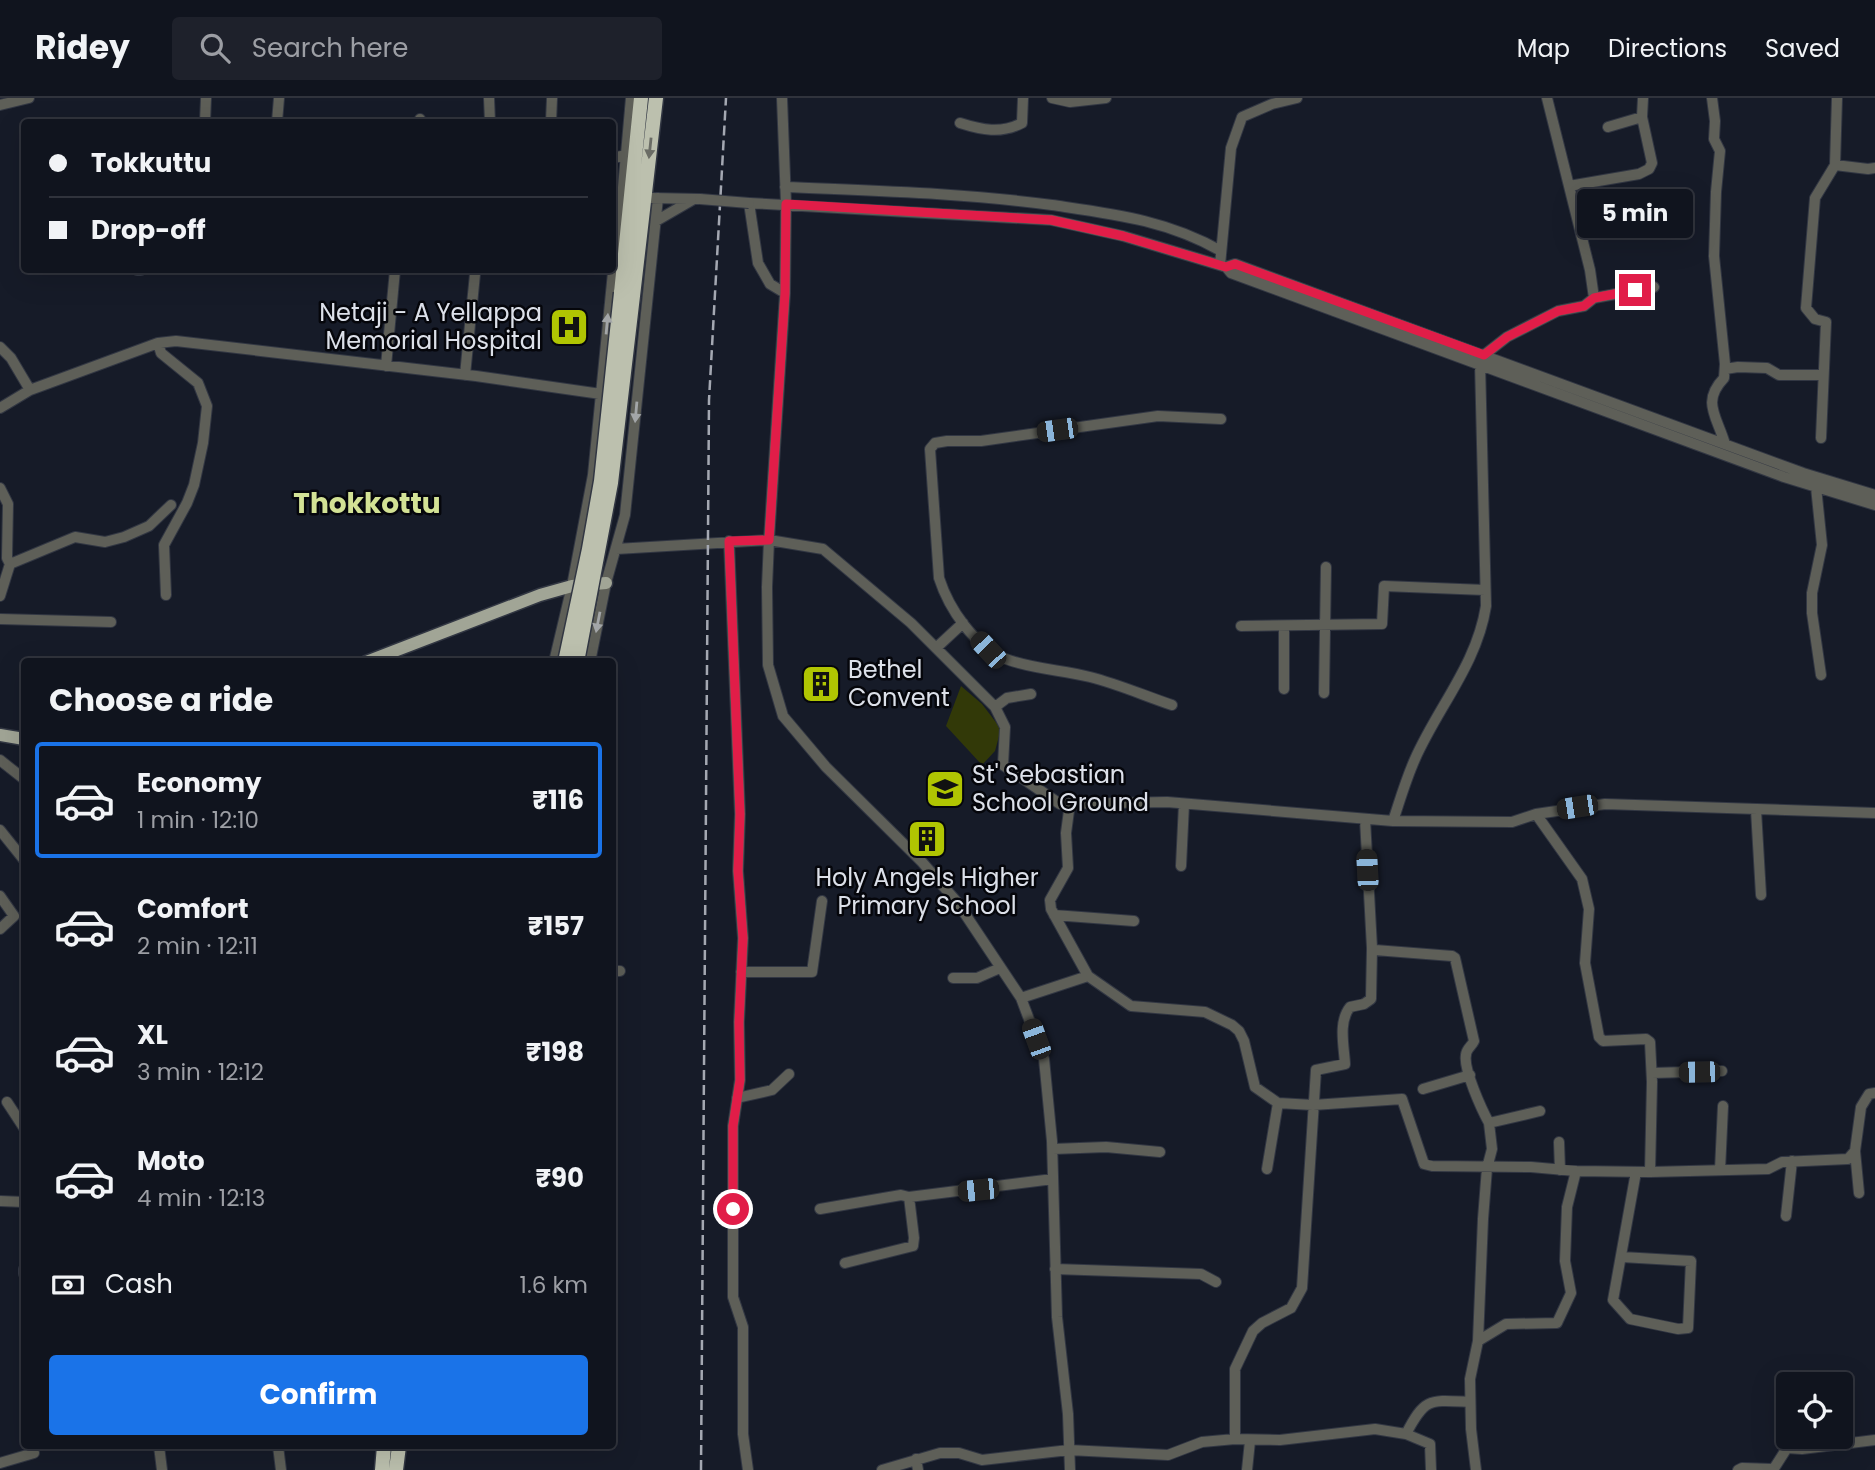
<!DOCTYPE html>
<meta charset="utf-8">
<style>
:root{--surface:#10141e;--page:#1e212b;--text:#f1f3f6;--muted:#9c9ea4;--line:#30333c;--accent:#1a73e8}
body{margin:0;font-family:Poppins,sans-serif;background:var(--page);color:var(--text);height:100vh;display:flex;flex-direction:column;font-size:26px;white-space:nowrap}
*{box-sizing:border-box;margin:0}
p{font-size:23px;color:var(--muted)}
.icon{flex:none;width:38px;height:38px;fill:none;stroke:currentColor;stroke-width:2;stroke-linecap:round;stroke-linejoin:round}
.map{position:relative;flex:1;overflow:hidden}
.details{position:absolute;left:21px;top:560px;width:595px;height:791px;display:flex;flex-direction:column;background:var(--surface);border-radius:7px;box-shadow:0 7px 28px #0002,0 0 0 2px var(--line)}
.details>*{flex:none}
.banner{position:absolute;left:21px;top:21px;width:595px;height:154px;border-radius:7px;box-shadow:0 7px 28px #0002,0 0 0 2px var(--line);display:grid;align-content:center;height:154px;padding:0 28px;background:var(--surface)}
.fabs{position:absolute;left:1776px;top:1274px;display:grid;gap:14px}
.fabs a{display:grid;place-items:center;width:77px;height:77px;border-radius:7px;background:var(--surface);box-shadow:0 7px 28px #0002,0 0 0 2px var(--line);font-size:35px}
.end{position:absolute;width:32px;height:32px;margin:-16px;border:9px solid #e11d48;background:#fff;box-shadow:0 0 0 4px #fff}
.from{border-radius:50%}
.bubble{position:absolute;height:49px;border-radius:7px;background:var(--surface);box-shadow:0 7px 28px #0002,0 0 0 2px var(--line);font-size:23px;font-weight:700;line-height:49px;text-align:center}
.car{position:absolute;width:21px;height:42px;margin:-21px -10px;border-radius:9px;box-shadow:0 0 5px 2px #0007;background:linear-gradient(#222 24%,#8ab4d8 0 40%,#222 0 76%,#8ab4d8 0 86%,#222 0)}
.banner b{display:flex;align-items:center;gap:24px;height:66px;font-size:26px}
.banner b+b{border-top:2px solid var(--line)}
.banner i{width:18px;height:18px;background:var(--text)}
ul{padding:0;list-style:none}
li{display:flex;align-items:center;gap:21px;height:116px;margin:0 14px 10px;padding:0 14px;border:4px solid transparent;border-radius:7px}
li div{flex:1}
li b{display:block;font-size:26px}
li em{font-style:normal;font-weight:700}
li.active{border-color:var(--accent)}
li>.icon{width:63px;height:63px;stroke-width:1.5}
h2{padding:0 28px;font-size:32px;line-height:84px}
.pay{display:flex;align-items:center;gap:18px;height:77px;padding:0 28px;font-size:26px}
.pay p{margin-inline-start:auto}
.cta{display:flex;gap:14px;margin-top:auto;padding:14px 28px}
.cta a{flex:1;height:80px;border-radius:7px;background:var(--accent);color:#fff;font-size:28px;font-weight:700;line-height:80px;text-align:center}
header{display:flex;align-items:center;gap:42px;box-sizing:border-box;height:98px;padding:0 35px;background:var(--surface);border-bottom:2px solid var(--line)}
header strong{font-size:33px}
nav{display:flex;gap:38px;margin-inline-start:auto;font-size:24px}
.search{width:490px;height:63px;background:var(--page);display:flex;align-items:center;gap:18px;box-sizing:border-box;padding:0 24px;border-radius:7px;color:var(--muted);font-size:26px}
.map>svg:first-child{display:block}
</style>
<header>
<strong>Ridey</strong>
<div class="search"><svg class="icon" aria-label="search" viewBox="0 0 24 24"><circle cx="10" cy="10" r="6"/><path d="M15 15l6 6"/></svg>Search here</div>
<nav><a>Map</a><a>Directions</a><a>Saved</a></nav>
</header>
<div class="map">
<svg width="1875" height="1372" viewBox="0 0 1875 1372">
<rect width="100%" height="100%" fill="#161b28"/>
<path fill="#323908" d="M961 588 982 606 1001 631 995 653 982 667 946 628Z"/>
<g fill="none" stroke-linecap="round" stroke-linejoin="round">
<g stroke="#323743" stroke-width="12">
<path id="minor" d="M489 0 490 24
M782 0 786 105 785 195
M1052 0 1070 4 1106 0
M1712 0 1715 23 1714 41 1720 53 1716 94 1714 158 1725 266 1724 280C1701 304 1717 318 1725 346
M0 7 29 0
M1642 19 1643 0
M205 24 206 0
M277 24 279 0
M420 24V21
M551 24 552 0
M960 25C982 32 1001 36 1022 25L1023 0
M612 60 631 56
M1835 67 1868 71 1875 70
M1569 88 1639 76 1649 71 1652 65 1642 19 1608 29
M785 89C875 93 963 95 1052 107 1113 116 1167 122 1221 153
M652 100 700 101
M621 112 631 0
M656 123 694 101
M1220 167 1231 50 1242 19 1272 6 1297 0
M1226 169 1235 166 1803 375 1875 397
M137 172H141
M1594 200 1654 189
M158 245 161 255 198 285 207 308 203 345 194 387 187 405 164 447 166 497
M0 249 11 260 30 292
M386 268 395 172
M1725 271 1738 269 1767 270 1779 277H1823
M465 277 475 176
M0 310 30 292 158 245 176 243 476 278 601 296
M1821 340 1826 224 1815 221 1806 210 1815 100 1835 67 1837 0
M1816 389 1822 447 1812 495V515L1821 577
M0 390 8 406 7 460 10 466 0 498
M729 443 740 716 738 773 743 840 739 924 740 982 733 1028V1199L743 1229V1336L748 1372
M616 451 769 442 823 451 911 525 995 609 1005 629 1003 667 1060 706 1167 704 1393 723 1512 724 1536 716 1605 706 1875 715
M10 466 75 439 105 444 124 439 149 428 171 407
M0 521 111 524
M1241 528 1382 526 1384 488 1485 492
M1284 528V591
M936 550 963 525
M554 564 572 488 593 377 615 154 621 116 629 104
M590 564 606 485 625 417 658 100
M1324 595 1326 469
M1172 607C1145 598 1118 586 1090 579 1063 572 1032 571 1006 561 974 548 949 511 939 480L930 351 935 345 947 343H981L1158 318 1221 321
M995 609 1007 600 1031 596
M0 662 24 681
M1070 705 1066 735 1068 770 1050 802 1051 811 1088 878 1131 908 1205 914 1232 927 1239 933 1244 943 1255 989 1278 1005
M1756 712 1761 797
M1536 716 1582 781 1589 811 1585 865 1599 939 1603 943 1646 941 1650 944 1652 984 1650 1074
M1365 721 1372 850 1375 852 1452 858 1455 860 1474 943C1472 948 1466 951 1466 957 1463 971 1482 1012 1489 1025
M1393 723C1400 702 1406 681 1415 661 1438 609 1477 566 1486 508L1480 265 1484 257 1507 239 1558 213 1584 208 1594 200 1590 172 1547 0
M0 732 24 762
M1181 768 1184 706
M0 798 14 818 0 831
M1054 817 1134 823
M612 873H620
M741 874H812L822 803
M953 880H977L1000 870
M1021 900 1088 878
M1652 975 1722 973
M1423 991 1470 977
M737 1000 772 992 789 976
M7 1004 24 1030
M1559 1044 1560 1072
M1053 1051 1106 1049 1160 1054
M1855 1053 1859 1095
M1267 1071 1278 1005 1313 1007 1402 1001 1424 1066 1432 1068 1531 1069 1576 1073
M1720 1072 1723 1008
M0 1103 24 1104
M820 1111 901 1097 909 1099 1053 1081
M1786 1118 1792 1063
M1622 1159 1691 1163 1688 1230 1678 1231 1630 1221 1613 1202 1636 1074
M845 1165 913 1148 914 1140 909 1099
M24 1171V1176
M1055 1171 1201 1176 1216 1184
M1478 1243 1483 1121 1487 1070 1492 1051 1489 1025 1540 1013
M1406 1336C1425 1299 1430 1302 1470 1304
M1235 1341V1271L1253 1233 1262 1225 1291 1210 1302 1190 1316 972 1345 966C1344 948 1338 924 1350 909L1364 906 1371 901 1372 850
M159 1348 162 1372
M278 1348 281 1372
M916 1361 918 1372
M0 1365 34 1355
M882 1372 940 1355H959L982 1362 1069 1352 1168 1357 1202 1344 1235 1341 1280 1342 1375 1331 1406 1336 1430 1346 1431 1372
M1070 1372 1068 1316 1057 1219 1052 1043 1044 961 1021 900 957 804 922 764 826 669 783 618 768 567 767 489 769 442 785 195 770 186 758 165 749 105 1051 122 1123 138 1226 169 1231 175 1784 379 1875 407
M1247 1372 1250 1343
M1476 1372 1471 1331 1470 1281 1478 1243 1506 1226 1557 1225 1571 1195 1565 1163 1567 1109 1576 1073 1650 1074 1768 1071 1782 1064 1848 1061 1855 1053 1861 1009 1869 996 1875 995
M1738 1372 1742 1370 1773 1371
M1773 1372 1787 1350 1802 1351 1875 1342"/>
</g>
<g stroke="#323743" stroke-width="15">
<path id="major" d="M366 564 540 497 572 488 606 485
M0 637 24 641"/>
</g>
<g stroke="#323743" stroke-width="17">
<path id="highway" d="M621 195 641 0
M633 198 656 0
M382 1372 384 1348
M396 1372 399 1348"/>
</g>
<use href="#minor" stroke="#5e5f58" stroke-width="10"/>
<use href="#major" stroke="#a1a596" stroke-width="12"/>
<use href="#highway" stroke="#bcc0ae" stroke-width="14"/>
<path stroke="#a4a8b2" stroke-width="2.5" stroke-dasharray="10 5" stroke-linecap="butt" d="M701 1372 709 302 726 0"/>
<g stroke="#323743" stroke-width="12" stroke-linecap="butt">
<path id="minor-bridge" d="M700 101 749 105"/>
</g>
<g stroke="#323743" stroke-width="17" stroke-linecap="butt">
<path id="highway-bridge" d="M565 564 589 451 601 383 621 195
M577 564 611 385 633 198"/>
</g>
<use href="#minor-bridge" stroke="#5e5f58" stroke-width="10"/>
<use href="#highway-bridge" stroke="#bcc0ae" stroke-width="14"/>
</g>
<defs><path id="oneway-solid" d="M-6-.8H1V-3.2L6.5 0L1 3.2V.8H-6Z" transform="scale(1.75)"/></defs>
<use fill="#6a6c65" href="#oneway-solid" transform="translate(650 50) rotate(96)"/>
<g fill="#a3a6a8">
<use href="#oneway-solid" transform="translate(607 226) rotate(-85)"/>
<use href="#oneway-solid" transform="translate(636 314) rotate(95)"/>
<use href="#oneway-solid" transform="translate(598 524) rotate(101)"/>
</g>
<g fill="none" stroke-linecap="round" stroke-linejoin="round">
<path stroke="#e11d48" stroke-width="9" d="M733 1111V1028L740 982 739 925 743 840 738 773 740 716 729 443 769 442 785 195 786 106 1051 122 1123 138 1226 169 1235 166 1484 257 1507 239 1558 213 1584 208 1594 200 1635 192"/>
</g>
<defs>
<g id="hospital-square" transform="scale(2.0125)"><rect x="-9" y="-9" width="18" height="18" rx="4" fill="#b0c502" stroke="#05060b"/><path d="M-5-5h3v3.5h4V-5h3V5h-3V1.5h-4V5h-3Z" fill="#111"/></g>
<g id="building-square" transform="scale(2.0125)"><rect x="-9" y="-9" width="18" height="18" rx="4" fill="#b0c502" stroke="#05060b"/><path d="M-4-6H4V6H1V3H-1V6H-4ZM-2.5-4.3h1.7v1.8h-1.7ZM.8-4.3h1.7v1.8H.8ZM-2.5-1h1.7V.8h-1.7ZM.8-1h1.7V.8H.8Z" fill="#111"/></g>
<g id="school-square" transform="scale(2.0125)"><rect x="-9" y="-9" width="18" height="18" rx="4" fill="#b0c502" stroke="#05060b"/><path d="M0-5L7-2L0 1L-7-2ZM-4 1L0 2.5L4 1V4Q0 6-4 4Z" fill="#111"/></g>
</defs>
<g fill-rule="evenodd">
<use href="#hospital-square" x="569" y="229"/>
<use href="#building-square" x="821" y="586"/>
<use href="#school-square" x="945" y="691"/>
<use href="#building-square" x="927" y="741"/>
</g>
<g text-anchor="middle" stroke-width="5" stroke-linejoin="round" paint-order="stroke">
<g font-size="24" fill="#dce0e9" stroke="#05060b" text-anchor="start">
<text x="542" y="223" text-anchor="end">Netaji - A Yellappa<tspan x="542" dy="28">Memorial Hospital</tspan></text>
<text x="848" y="580">Bethel<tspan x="848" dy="28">Convent</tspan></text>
<text x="972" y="685">St' Sebastian<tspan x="972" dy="28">School Ground</tspan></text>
<text x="927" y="788" text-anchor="middle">Holy Angels Higher<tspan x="927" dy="28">Primary School</tspan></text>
</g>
<g font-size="28" font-weight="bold" fill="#d3e295" stroke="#05060b">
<text x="367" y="415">Thokkottu</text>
</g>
</g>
</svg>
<div class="fabs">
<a><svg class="icon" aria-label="locate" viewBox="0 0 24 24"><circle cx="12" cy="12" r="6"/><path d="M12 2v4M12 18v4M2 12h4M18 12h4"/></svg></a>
</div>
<i class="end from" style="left:733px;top:1111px"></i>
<i class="end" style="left:1635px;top:192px"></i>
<div class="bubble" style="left:1577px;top:91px;width:116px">5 min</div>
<i class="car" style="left:1057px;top:332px;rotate:262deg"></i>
<i class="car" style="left:988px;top:552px;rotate:317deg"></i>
<i class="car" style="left:1577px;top:709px;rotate:261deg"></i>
<i class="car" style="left:1367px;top:772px;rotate:357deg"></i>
<i class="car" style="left:1036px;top:941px;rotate:340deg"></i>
<i class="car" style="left:1699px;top:974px;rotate:269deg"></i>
<i class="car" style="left:978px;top:1092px;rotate:264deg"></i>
<div class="banner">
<b><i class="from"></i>Tokkuttu</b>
<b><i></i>Drop-off</b>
</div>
<section class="details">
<h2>Choose a ride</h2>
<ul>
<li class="active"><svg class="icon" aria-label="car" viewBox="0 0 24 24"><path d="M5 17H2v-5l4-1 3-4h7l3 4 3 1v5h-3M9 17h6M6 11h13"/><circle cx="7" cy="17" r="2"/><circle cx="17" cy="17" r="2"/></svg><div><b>Economy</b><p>1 min · 12:10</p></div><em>₹116</em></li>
<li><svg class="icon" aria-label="car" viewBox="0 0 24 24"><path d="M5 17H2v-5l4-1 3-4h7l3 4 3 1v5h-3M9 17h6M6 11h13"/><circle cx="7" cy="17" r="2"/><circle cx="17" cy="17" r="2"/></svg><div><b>Comfort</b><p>2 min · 12:11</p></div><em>₹157</em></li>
<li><svg class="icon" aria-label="car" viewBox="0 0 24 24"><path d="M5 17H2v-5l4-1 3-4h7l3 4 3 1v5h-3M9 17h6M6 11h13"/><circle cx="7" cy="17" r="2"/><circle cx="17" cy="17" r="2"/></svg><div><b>XL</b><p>3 min · 12:12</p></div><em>₹198</em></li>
<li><svg class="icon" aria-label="car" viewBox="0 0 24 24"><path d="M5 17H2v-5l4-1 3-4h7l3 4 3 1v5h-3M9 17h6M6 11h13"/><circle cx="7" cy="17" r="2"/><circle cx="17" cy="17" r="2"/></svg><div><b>Moto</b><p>4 min · 12:13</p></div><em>₹90</em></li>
</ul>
<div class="pay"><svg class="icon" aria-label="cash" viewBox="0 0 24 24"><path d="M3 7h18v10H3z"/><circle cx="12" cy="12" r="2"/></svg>Cash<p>1.6 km</p></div>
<div class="cta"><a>Confirm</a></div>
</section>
</div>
